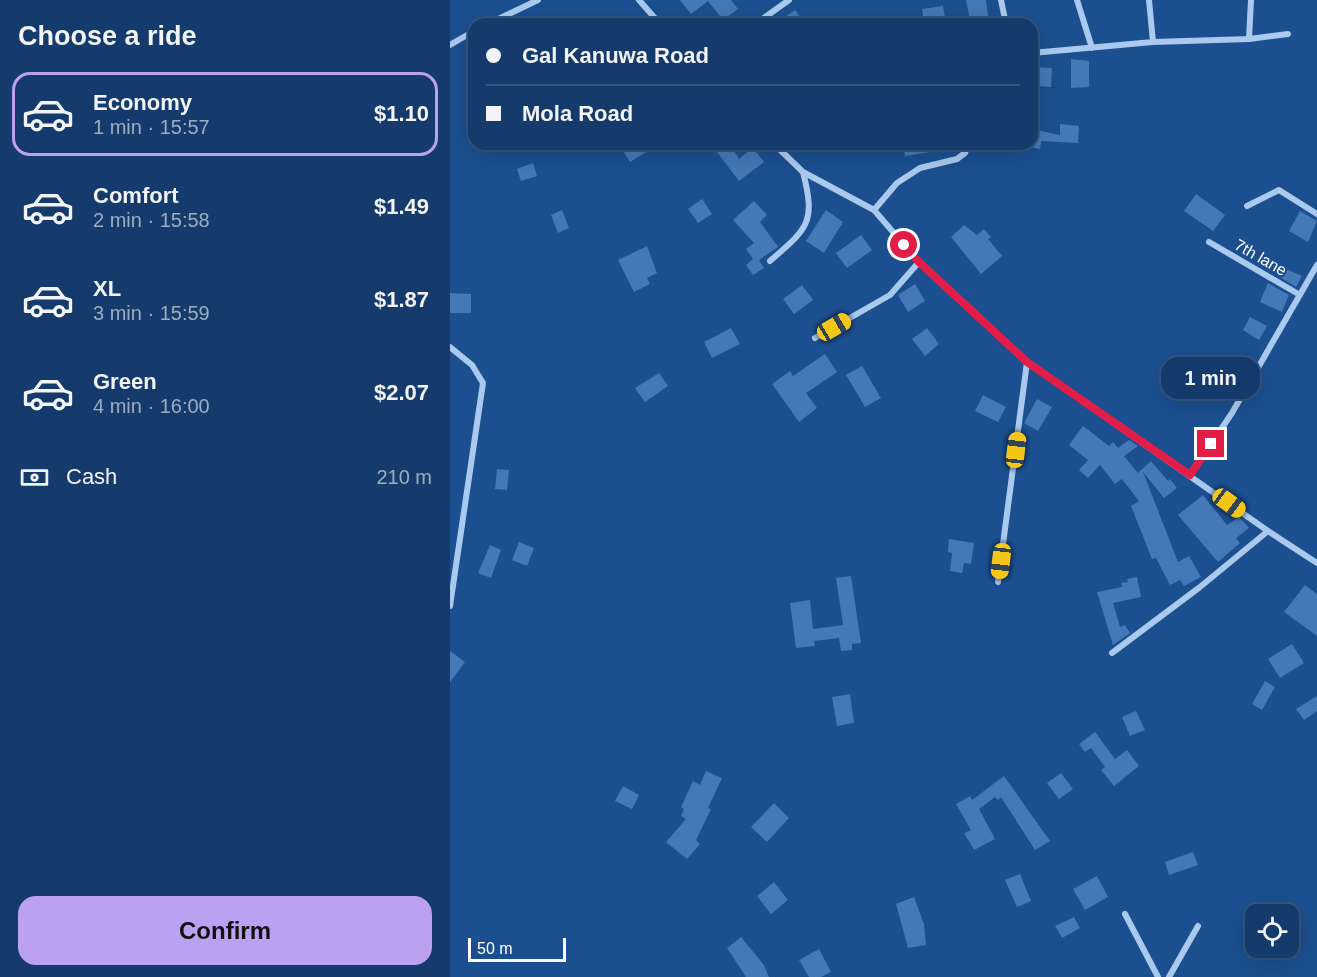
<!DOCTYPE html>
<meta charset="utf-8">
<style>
:root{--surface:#143b6b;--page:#1d4271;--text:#f1f3f6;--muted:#9dadc1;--line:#33557e;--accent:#bca0f2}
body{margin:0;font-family:Helvetica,sans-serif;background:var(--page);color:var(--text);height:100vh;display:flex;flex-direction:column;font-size:22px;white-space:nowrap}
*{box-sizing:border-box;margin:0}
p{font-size:20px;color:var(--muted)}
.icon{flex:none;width:33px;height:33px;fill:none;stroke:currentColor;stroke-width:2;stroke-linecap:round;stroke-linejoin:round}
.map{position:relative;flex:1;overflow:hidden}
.panel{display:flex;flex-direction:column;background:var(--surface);width:450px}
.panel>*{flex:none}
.banner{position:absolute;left:18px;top:18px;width:570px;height:132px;border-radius:18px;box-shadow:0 6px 24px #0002,0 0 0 2px var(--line);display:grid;align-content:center;height:132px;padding:0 18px;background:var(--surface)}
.controls{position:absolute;left:795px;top:904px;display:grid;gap:12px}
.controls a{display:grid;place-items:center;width:54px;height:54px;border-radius:12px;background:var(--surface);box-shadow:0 6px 24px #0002,0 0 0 2px var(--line);font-size:30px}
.scale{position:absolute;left:18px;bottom:15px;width:98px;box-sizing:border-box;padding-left:6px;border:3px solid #fff;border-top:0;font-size:16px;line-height:21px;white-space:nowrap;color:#fff;-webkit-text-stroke:4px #1b4f8f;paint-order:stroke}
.end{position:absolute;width:27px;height:27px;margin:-14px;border:8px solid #e11d48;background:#fff;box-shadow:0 0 0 3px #fff}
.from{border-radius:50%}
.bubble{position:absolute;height:42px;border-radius:18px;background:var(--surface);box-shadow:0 6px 24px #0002,0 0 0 2px var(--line);font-size:20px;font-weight:800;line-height:42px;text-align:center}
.car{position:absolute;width:18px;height:36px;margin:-18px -9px;border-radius:8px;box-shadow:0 0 4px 2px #0007;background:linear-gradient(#f5c518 24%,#345 0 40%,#f5c518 0 76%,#345 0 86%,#f5c518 0)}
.banner b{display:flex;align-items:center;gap:21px;height:57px;font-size:22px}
.banner b+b{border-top:2px solid var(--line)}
.banner i{width:15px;height:15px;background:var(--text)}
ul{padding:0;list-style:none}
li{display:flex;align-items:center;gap:18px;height:84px;margin:0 12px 9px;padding:0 6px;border:3px solid transparent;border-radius:18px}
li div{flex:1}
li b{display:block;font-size:22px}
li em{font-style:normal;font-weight:800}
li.active{border-color:var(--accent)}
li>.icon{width:54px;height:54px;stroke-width:1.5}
h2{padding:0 18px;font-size:27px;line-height:72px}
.pay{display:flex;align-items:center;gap:15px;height:66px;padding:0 18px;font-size:22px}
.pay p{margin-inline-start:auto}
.cta{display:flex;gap:12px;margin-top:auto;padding:12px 18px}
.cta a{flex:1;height:69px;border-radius:18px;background:var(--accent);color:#111;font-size:24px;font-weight:800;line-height:69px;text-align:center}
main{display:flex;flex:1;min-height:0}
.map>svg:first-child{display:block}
</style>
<main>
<section class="panel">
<h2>Choose a ride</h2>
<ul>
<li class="active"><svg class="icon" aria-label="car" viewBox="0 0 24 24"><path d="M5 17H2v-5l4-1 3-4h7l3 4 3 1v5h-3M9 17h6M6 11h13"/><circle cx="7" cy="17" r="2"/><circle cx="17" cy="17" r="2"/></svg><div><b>Economy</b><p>1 min · 15:57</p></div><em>$1.10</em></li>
<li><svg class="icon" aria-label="car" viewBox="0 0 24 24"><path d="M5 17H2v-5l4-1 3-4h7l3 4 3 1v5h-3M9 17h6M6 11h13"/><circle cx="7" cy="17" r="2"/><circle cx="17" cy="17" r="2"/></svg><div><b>Comfort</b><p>2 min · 15:58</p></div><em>$1.49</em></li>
<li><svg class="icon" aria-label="car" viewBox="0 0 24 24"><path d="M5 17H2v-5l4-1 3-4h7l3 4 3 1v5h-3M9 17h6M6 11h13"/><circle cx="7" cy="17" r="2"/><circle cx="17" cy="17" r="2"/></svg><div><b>XL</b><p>3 min · 15:59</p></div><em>$1.87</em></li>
<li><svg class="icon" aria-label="car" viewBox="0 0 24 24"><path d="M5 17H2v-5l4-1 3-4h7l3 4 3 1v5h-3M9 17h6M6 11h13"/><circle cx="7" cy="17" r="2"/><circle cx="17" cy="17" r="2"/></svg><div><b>Green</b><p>4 min · 16:00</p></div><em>$2.07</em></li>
</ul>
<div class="pay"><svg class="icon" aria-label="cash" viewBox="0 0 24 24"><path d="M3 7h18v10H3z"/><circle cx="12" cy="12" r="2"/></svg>Cash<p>210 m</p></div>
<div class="cta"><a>Confirm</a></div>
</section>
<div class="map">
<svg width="867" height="977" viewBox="0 0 867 977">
<rect width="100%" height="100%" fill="#1b4f8f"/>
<path fill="#4478b7" d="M230 0H281L288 9 273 20 258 1 241 14Z
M516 0H536L539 24H521Z
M493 6 496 24 474 23 472 9Z
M345 10 355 24H325Z
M621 59 639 61V87L621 88Z
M586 67 602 68 601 87 585 86Z
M610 124 629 126 628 143 591 141 590 149 579 147 582 129 610 135Z
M169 144H194L198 151 180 162Z
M261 144H280L289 159 303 148 314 162 289 181Z
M453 144H493V150L455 156Z
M83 163 87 176 71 181 67 169Z
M746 194 775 215 763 231 734 211Z
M252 199 262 214 248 223 238 209Z
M304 201 317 215 310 222 328 247 309 260 314 268 303 275 296 265 303 259 296 249 304 243 283 220Z
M112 210 119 228 108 233 101 215Z
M376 210 393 222 374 253 356 241Z
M850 211 867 221 858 242 839 231Z
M514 225 527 235 534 229 541 237 538 239 552 256 531 274 501 237Z
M411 235 422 250 397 268 386 253Z
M197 246 207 273 197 278 200 284 184 292 168 260Z
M832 267 852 276 846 287 828 276Z
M818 283 839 295 832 312 810 302Z
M465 284 475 301 458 312 448 295Z
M352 285 363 300 344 314 333 299Z
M0 293 21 294V313H0Z
M800 317 817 326 809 340 793 330Z
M281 328 290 344 262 358 254 342Z
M477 328 489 344 475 356 462 339Z
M375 354 387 372 356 393 367 408 349 422 322 384 340 371 343 376Z
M412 366 431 398 415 407 396 375Z
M209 373 218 386 195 402 185 388Z
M533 395 556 407 548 422 525 411Z
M587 399 602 407 588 431 574 423Z
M633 426 659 446 663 442 668 448 679 440 688 446 674 456 688 473 701 461 718 481 720 479 727 488 714 498 693 472 728 562 739 556 751 577 734 586 730 580 720 585 706 558 702 559 681 506 689 501 672 479 665 484 650 465 638 478 629 470 638 460 619 445Z
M47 469 59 470 57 490 45 489Z
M753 495 777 525 789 517 799 528 786 538 790 543 768 562 728 515Z
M499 539 524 543 521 564 514 563 512 573 500 571 502 553 498 552Z
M69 542 84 548 77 566 62 560Z
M40 545 51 550 41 578 28 573Z
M401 576 411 643 402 644V650L391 651 389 638 364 641 365 646 346 648 340 603 360 600 363 629 393 625 386 578Z
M687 577 691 597 663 603 670 627 675 625 680 633 663 645 647 592 672 587 671 583 678 582 677 579Z
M855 585 867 594V636L834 612Z
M842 644 854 663 830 678 818 659Z
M0 651 15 662 0 682Z
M815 681 825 687 812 710 802 704Z
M400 694 404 723 387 726 382 697Z
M867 696V711L854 720 846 709Z
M686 711 695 730 680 736 672 717Z
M645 732 665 759 677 750 689 766 664 786 651 770 655 767 641 748 635 752 629 744Z
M256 771 272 778 258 808 261 809 246 840 250 844 237 859 216 842 236 819 231 816 234 809 231 807 243 781 250 785Z
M611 773 623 789 609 799 597 783Z
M554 776 600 841 585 850 551 797 548 800 545 797 529 809 545 839 524 850 514 833 521 830 506 804 520 796 522 800Z
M173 786 189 795 182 809 165 801Z
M324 803 339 818 317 842 301 827Z
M743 852 748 865 719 875 715 862Z
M570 874 581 901 567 907 555 880Z
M647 876 658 897 635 910 623 889Z
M324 882 338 900 321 914 307 896Z
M464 897 474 924 476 945 458 948 446 904Z
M624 917 630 928 612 938 605 926Z
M291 937 314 965 319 977H296L277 948Z
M369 949 381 972 371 977H359L349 960Z"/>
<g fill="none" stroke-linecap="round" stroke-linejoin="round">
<path stroke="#a9c9ee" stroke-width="6" d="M189 0 210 24
M551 0 556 24
M627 0 642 48
M699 0 703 42
M38 24 88 0
M313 24 311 20 339 0
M799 39 838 34
M0 45 24 31
M582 53 703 42 799 39 801 0
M324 144 353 172 424 210 469 262 577 362 818 531 867 563
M797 206 829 190 867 214
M424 210 447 183 470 168 507 159 515 153 518 144
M759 242 850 295
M320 261C358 228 366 223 353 172
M365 338 440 295 469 262
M0 347 22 365 33 383 0 606
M740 475 782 413 867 265
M548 582 577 362
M662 653 750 587 818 531
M675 914 708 977
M719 977 748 926"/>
</g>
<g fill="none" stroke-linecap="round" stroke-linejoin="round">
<path stroke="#e11d48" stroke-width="8" d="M454 245 469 262 577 362 740 475 761 444"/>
</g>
<g text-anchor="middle" stroke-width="4.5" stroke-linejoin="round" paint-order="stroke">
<g font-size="16" fill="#fff" stroke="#1b4f8f">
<text transform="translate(811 257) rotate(30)" y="6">7th lane</text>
</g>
</g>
</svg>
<div class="controls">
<a><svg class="icon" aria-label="locate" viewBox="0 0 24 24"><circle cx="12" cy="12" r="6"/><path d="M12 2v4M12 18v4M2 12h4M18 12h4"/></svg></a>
</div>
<div class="scale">50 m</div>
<i class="end from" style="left:454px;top:245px"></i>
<i class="end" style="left:761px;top:444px"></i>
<div class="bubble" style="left:711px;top:357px;width:99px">1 min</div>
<i class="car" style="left:384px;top:327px;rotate:60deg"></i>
<i class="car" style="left:566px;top:450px;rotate:7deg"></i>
<i class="car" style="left:779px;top:503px;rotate:126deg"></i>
<i class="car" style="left:551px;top:561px;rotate:187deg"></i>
<div class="banner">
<b><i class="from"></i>Gal Kanuwa Road</b>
<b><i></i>Mola Road</b>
</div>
</div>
</main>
